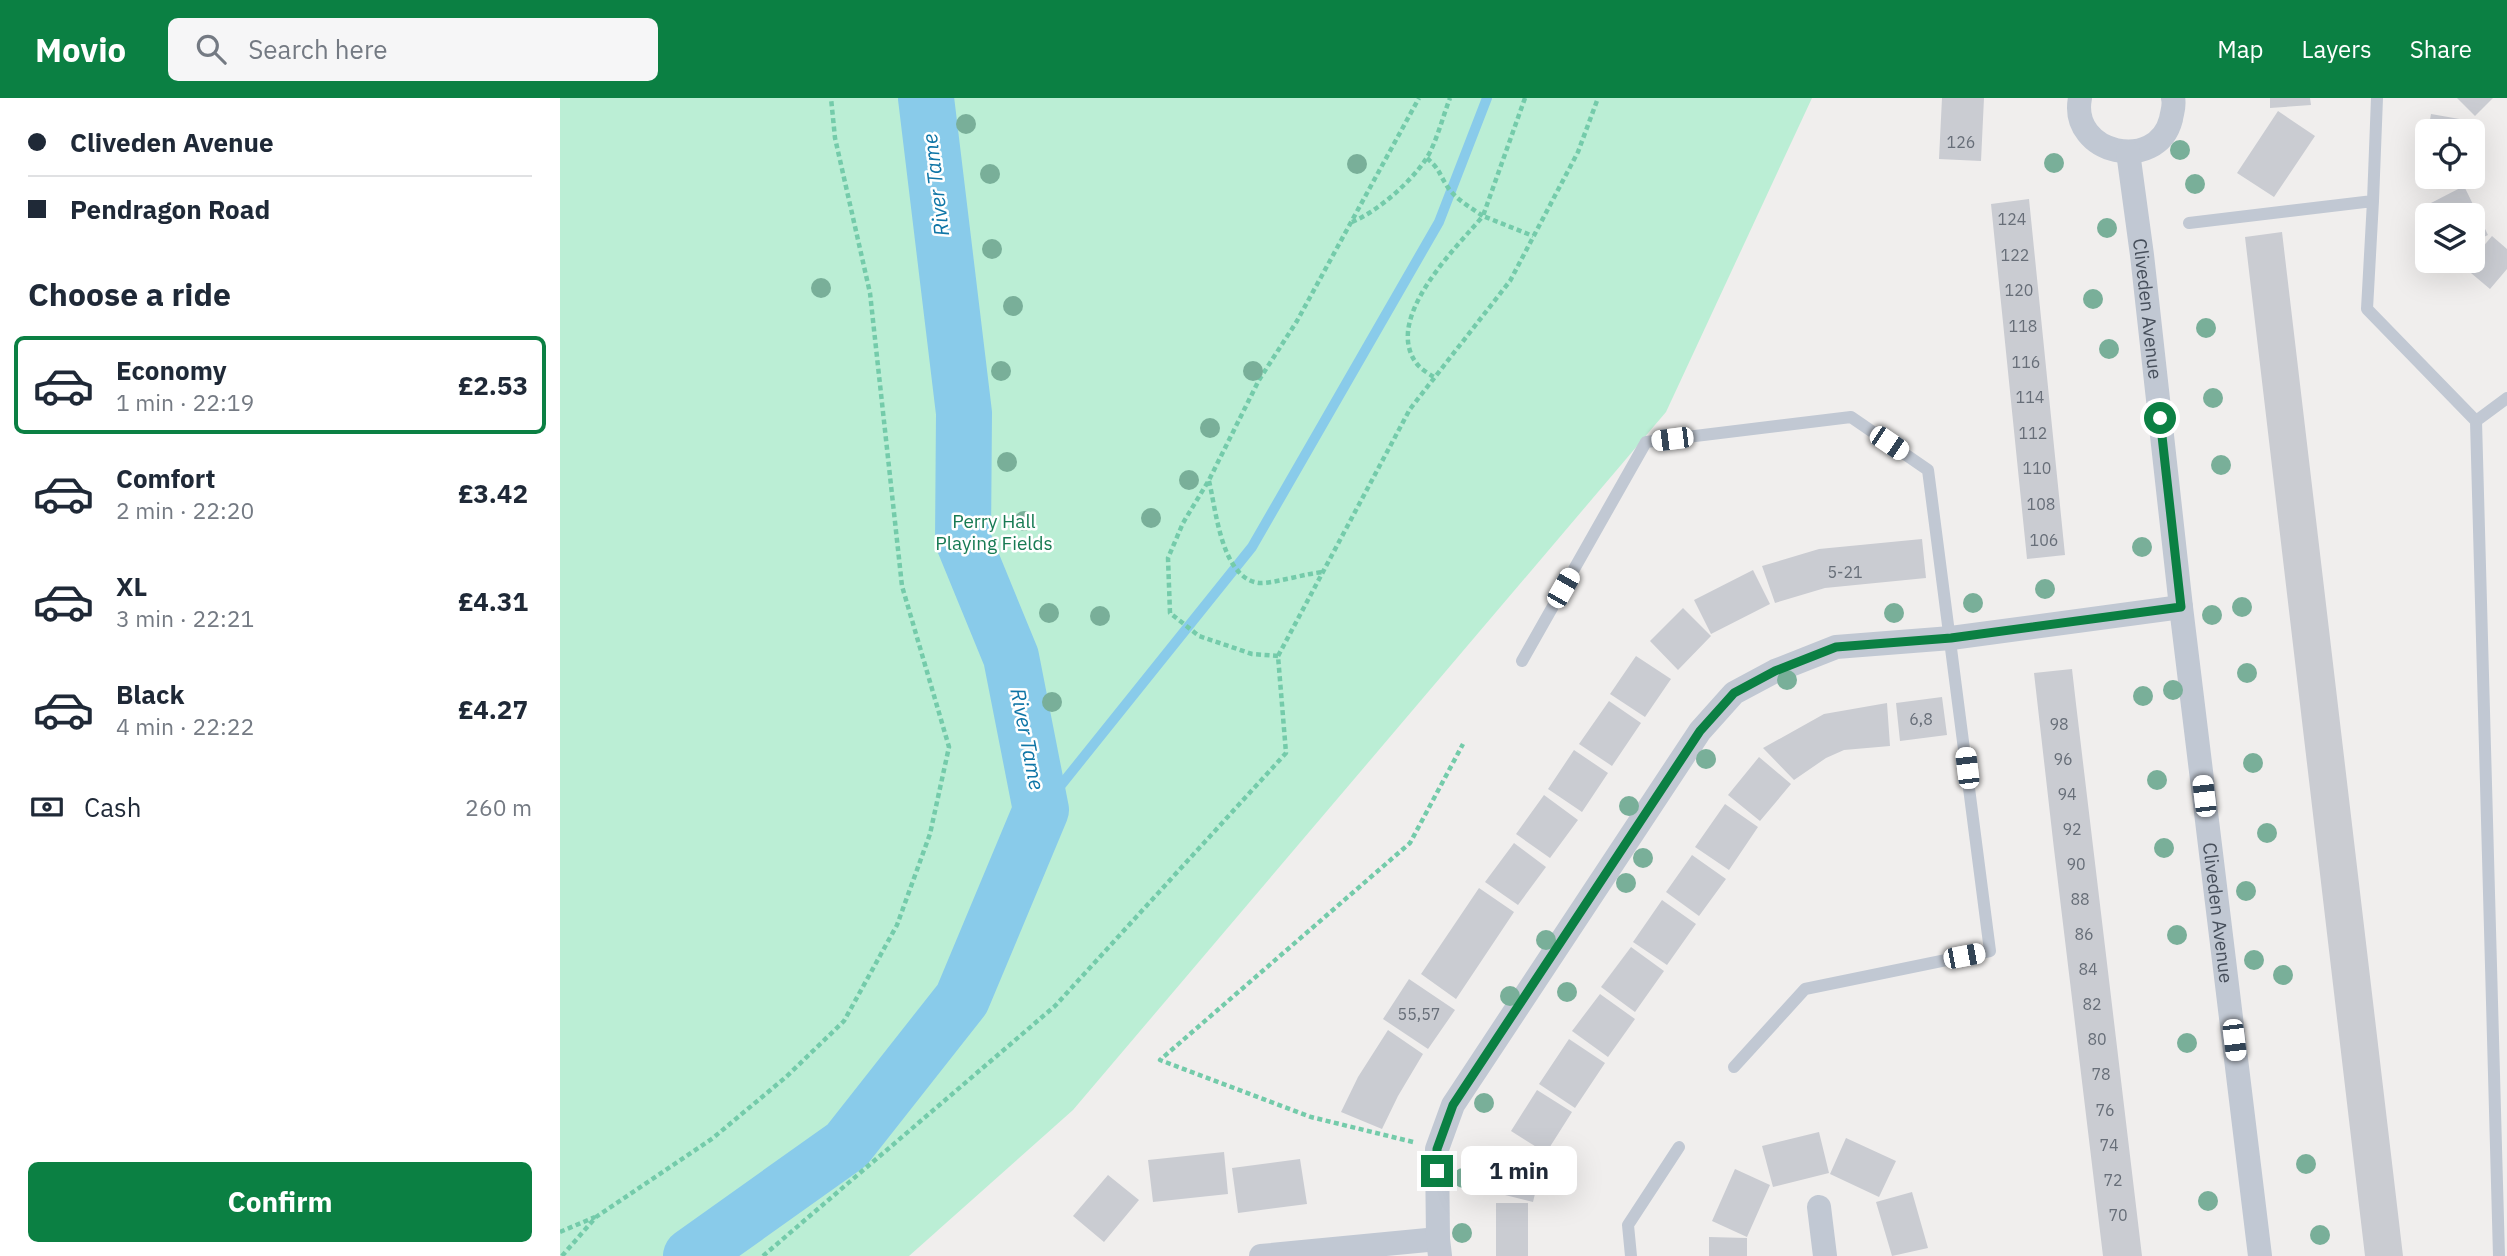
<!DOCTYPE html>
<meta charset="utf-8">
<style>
:root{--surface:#fff;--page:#f6f6f7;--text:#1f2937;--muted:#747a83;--line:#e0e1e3;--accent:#0b8043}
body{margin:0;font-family:"IBM Plex Sans",sans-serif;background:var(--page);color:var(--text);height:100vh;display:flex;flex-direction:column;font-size:26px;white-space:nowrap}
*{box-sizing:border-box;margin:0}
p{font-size:23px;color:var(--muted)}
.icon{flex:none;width:38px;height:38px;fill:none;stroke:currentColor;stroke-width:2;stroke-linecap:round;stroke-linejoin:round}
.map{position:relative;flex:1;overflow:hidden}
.sheet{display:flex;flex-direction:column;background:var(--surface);width:560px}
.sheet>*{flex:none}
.banner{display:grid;align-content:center;height:154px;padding:0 28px;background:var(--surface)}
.tools{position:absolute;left:1855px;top:21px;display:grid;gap:14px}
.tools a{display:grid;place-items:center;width:70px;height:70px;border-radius:10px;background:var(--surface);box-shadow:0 7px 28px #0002;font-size:35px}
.end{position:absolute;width:32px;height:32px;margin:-16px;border:9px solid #0b8043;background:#fff;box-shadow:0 0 0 4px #fff}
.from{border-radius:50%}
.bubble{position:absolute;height:49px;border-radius:10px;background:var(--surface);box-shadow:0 7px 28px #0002;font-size:23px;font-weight:800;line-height:49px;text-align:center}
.car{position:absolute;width:21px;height:42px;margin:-21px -10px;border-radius:9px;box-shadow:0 0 5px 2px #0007;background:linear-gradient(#fff 24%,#345 0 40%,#fff 0 76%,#345 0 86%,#fff 0)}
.banner b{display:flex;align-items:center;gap:24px;height:66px;font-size:26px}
.banner b+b{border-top:2px solid var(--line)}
.banner i{width:18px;height:18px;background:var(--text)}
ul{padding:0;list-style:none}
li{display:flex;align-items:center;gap:21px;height:98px;margin:0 14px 10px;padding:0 14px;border:4px solid transparent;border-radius:10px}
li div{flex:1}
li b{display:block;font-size:26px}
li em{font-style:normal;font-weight:800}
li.current{border-color:var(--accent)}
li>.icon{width:63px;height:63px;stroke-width:1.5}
h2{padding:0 28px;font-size:32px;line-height:84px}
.pay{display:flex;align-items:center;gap:18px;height:77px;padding:0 28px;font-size:26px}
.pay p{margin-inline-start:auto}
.button{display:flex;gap:14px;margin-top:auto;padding:14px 28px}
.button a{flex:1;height:80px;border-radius:10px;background:var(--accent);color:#fff;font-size:28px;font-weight:800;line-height:80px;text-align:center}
header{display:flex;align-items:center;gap:42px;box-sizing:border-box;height:98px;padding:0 35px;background:var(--accent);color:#fff}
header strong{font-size:33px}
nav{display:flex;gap:38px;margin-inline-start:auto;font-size:24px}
.search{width:490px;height:63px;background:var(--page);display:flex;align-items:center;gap:18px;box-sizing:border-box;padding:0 24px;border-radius:10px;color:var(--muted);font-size:26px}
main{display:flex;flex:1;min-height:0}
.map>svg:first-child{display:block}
</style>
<header>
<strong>Movio</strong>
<div class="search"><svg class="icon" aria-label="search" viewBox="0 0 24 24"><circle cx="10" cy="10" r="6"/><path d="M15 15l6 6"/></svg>Search here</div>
<nav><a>Map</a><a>Layers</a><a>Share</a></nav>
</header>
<main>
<section class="sheet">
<div class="banner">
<b><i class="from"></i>Cliveden Avenue</b>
<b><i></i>Pendragon Road</b>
</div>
<h2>Choose a ride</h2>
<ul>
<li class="current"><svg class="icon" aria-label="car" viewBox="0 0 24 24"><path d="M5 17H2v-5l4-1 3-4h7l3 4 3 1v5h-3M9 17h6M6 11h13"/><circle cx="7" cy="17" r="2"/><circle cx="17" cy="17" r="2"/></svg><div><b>Economy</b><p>1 min · 22:19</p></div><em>£2.53</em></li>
<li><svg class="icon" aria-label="car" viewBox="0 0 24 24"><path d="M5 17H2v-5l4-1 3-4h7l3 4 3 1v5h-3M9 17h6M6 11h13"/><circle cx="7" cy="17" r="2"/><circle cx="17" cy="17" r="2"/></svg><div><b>Comfort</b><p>2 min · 22:20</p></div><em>£3.42</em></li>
<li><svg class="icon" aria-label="car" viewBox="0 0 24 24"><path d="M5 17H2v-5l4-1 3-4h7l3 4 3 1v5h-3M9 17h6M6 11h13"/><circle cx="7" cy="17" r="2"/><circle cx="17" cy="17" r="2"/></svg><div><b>XL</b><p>3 min · 22:21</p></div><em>£4.31</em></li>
<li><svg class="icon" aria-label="car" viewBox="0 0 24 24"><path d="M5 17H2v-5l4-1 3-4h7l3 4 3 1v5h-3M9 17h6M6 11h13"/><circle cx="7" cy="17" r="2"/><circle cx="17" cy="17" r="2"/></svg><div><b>Black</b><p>4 min · 22:22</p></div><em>£4.27</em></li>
</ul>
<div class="pay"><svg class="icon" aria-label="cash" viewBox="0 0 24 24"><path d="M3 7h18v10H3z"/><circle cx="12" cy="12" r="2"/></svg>Cash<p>260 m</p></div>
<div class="button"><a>Confirm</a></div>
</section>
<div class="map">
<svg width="1947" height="1158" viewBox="0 0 1947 1158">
<rect width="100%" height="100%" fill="#f0eeed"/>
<path fill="#bbeed5" d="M0 0H1252L1106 314 513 1012 349 1158H0Z"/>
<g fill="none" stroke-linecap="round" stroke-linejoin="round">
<path stroke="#89cbea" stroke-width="10" d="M481 712 692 449 879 124 927 0"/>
<path stroke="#89cbea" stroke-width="56" d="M131 1158 287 1047 402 901 481 712 451 559 403 442 404 315 366 0"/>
</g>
<path fill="#caccd2" d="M1382 0H1424L1421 63 1379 61Z
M1710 0H1750L1751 7 1710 10Z
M1897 0H1933L1915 18Z
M1718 13 1755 38 1714 99 1677 75Z
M1871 16 1911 23 1910 33H1868Z
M1904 88 1928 137 1913 144V117H1875L1869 106Z
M1469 101 1505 457 1467 461 1431 106Z
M1722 134 1843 1158H1805L1685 139Z
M1932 138 1947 151V171L1930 191 1905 170Z
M1362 441 1366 480 1265 490 1215 505 1202 468 1259 451Z
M1193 472 1210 506 1151 536 1134 502Z
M1123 510 1151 538 1118 572 1090 543Z
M1076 558 1111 581 1085 619 1050 596Z
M1512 571 1516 606 1582 1158H1543L1494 751 1474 575Z
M1382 599 1387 637 1340 643 1336 605Z
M1049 603 1081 625 1052 668 1019 646Z
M1327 605 1330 648 1284 652 1266 660 1234 682 1203 650 1264 616Z
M1014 652 1048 675 1022 714 988 691Z
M1199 659 1231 686 1200 723 1168 697Z
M984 697 1018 722 990 760 956 736Z
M1165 706 1198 729 1169 772 1135 749Z
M954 745 986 769 958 807 925 784Z
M1132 757 1166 781 1139 818 1106 794Z
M919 790 954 814 896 901 861 876Z
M1102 802 1136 826 1107 867 1073 844Z
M1071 849 1104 873 1075 914 1041 889Z
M849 881 895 912 868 951 823 921Z
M1040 896 1075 921 1048 959 1012 933Z
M828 932 863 956 838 998 822 1031 781 1014 798 979Z
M1009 941 1045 965 1015 1010 979 986Z
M977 992 1012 1014 986 1055 951 1033Z
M1259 1034 1269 1075 1213 1089 1202 1048Z
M1286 1040 1336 1063 1319 1099 1270 1076Z
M945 1048 984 1058 973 1104 933 1094Z
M664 1054 668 1096 593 1104 588 1062Z
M740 1061 747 1106 678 1115 672 1070Z
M1175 1071 1210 1087 1187 1139 1152 1123Z
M548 1077 579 1102 544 1144 513 1118Z
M1352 1094 1368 1150 1332 1158 1316 1104Z
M936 1105H968V1158H936Z
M1149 1139 1187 1140V1158H1149Z"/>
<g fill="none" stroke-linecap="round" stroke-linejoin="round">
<path stroke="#74cbaa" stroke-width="4.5" stroke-dasharray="5 3.5" stroke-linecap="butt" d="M965 0 923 118 973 138
M867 60C881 73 878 74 887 88 895 101 910 109 923 118 896 150 822 221 857 266 861 271 869 276 874 279
M792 124C818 113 850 85 866 61 876 46 883 18 890 0
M649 383C656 411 661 480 699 485 712 486 747 475 764 474
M718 558 692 556 639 538 610 515 608 460 623 425 649 382 699 282 737 223 859 0
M853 1044 751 1019 600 962 850 745 903 646
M0 1134 35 1119
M2 1158 36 1119 153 1040 226 979 284 923 337 827 370 736 389 649 342 488 310 195 275 40 271 0
M203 1158 495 908 726 655 718 558 850 311 950 183 1018 54 1038 0"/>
<path stroke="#c1c8d3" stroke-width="12" d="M1813 103 1817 0
M1629 125 1813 103 1807 211 1916 323
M962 563 1086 344 1291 319 1368 372 1430 853 1245 891 1174 969
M1071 1158 1068 1127 1119 1049
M1939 1158 1916 323 1947 300"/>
<g stroke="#c1c8d3" stroke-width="24">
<path d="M1520 0C1509 56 1597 76 1611 21 1612 14 1615 8 1613 0"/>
<path id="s1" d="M1568 54 1582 157 1621 509 1700 1158"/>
<path d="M1259 1109 1265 1158"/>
<path d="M701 1158 878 1141"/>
<path d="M880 1158 878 1141 877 1051 893 1007 1140 633 1174 595 1215 573 1276 549 1391 540 1621 509"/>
</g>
</g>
<g fill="#79af99">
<circle cx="406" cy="26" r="10"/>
<circle cx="1620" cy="52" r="10"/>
<circle cx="1494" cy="65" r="10"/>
<circle cx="797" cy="66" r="10"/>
<circle cx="430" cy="76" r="10"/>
<circle cx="1635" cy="86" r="10"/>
<circle cx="1547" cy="130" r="10"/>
<circle cx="432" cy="151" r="10"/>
<circle cx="261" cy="190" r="10"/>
<circle cx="1533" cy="201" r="10"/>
<circle cx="453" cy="208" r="10"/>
<circle cx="1646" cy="230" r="10"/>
<circle cx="1549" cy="251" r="10"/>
<circle cx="441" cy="273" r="10"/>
<circle cx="693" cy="273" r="10"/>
<circle cx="1653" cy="300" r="10"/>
<circle cx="650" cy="330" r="10"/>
<circle cx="447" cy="364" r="10"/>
<circle cx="1661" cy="367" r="10"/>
<circle cx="629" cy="382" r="10"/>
<circle cx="591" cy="420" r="10"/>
<circle cx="464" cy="423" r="10"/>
<circle cx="1582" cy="449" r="10"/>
<circle cx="1485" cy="491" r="10"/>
<circle cx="1413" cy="505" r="10"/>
<circle cx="1682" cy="509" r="10"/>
<circle cx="489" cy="515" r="10"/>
<circle cx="1334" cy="515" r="10"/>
<circle cx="1652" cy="517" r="10"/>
<circle cx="540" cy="518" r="10"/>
<circle cx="1687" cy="575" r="10"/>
<circle cx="1227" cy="582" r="10"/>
<circle cx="1613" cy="592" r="10"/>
<circle cx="1583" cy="598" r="10"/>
<circle cx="492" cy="604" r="10"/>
<circle cx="1146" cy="661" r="10"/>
<circle cx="1693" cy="665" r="10"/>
<circle cx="1597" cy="682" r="10"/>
<circle cx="1069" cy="708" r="10"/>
<circle cx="1707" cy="735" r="10"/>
<circle cx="1604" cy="750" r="10"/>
<circle cx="1083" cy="760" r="10"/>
<circle cx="1066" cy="785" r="10"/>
<circle cx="1686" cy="793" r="10"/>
<circle cx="1617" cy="837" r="10"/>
<circle cx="986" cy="842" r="10"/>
<circle cx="1694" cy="862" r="10"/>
<circle cx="1723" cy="877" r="10"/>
<circle cx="1007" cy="894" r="10"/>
<circle cx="950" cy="898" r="10"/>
<circle cx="1627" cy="945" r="10"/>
<circle cx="924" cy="1005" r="10"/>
<circle cx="1746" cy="1066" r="10"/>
<circle cx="903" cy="1080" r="10"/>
<circle cx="1648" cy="1103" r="10"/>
<circle cx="902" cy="1135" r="10"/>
<circle cx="1760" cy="1137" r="10"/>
</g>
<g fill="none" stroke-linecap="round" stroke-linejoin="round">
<path stroke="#0b8043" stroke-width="9" d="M877 1073V1051L893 1007 1140 633 1174 595 1215 573 1276 549 1391 540 1621 509 1600 320"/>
</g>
<g text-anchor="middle" stroke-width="5" stroke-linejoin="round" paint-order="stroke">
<g font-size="16" fill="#676e78">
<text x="1401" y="50">126</text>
<text x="1452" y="127">124</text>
<text x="1455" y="163">122</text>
<text x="1459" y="198">120</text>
<text x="1463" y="234">118</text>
<text x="1466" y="270">116</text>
<text x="1470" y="305">114</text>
<text x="1473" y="341">112</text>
<text x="1477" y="376">110</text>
<text x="1481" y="412">108</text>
<text x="1484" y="448">106</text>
<text x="1285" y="480">5-21</text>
<text x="1361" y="627">6,8</text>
<text x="1499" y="632">98</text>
<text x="1503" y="667">96</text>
<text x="1507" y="702">94</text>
<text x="1512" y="737">92</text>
<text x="1516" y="772">90</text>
<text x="1520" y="807">88</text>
<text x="1524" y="842">86</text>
<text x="1528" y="877">84</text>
<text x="1532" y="912">82</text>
<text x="859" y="922">55,57</text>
<text x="1537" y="947">80</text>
<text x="1541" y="982">78</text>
<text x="1545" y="1018">76</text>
<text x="1549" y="1053">74</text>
<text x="1553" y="1088">72</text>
<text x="1558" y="1123">70</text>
</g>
<g font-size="19" fill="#464e5a" stroke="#fff">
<text dy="7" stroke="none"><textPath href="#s1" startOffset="158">Cliveden Avenue</textPath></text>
<text dy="7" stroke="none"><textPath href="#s1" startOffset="766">Cliveden Avenue</textPath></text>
</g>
<g font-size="19" fill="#187b54" stroke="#fff">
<text x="434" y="430">Perry Hall<tspan x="434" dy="22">Playing Fields</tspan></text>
</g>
<g font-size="21" font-style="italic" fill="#0e75a6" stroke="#fff">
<text transform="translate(376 87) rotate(-97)" y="7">River Tame</text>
<text transform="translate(467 641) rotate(79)" y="7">River Tame</text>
</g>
</g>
</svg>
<div class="tools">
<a><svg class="icon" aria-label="locate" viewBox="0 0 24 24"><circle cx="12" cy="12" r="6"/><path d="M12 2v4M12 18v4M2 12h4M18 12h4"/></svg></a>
<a><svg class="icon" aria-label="layers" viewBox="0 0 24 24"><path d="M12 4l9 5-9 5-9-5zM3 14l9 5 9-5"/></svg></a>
</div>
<i class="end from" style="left:1600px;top:320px"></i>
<i class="end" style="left:877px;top:1073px"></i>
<div class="bubble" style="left:901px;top:1048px;width:116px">1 min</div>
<i class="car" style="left:1112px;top:341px;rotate:263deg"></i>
<i class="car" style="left:1329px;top:345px;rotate:124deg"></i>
<i class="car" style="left:1003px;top:490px;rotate:30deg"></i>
<i class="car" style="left:1407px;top:670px;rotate:353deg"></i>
<i class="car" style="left:1644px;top:698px;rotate:353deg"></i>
<i class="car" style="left:1404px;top:858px;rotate:79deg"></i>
<i class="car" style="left:1674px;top:942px;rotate:173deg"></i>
</div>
</main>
